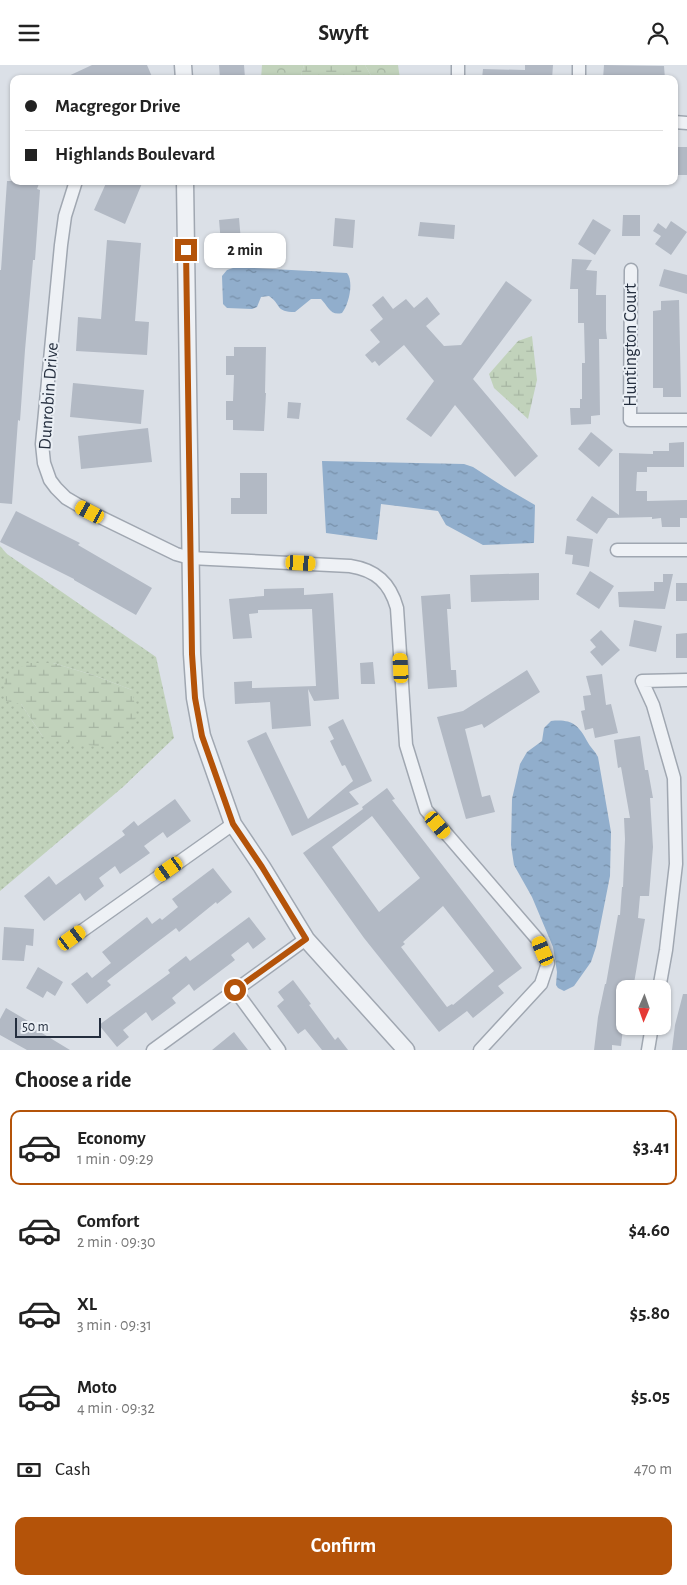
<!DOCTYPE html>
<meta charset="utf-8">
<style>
:root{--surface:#fff;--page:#f6f6f6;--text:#222;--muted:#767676;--line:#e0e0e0;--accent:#b45309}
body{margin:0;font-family:"Alegreya Sans",sans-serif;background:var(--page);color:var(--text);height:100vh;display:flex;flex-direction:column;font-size:19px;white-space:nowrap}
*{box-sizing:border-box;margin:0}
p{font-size:16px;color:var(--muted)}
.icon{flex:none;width:28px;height:28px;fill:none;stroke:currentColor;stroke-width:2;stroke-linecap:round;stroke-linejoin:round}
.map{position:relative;height:985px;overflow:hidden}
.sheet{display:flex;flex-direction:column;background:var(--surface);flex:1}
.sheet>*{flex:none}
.guide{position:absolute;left:10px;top:10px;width:668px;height:110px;border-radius:10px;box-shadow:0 1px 4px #0004;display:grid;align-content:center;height:110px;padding:0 15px;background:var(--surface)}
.needle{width:32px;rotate:182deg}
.buttons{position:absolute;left:616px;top:915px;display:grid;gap:10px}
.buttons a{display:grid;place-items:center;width:55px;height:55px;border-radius:10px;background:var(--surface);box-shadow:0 1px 4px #0004;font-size:25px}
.scale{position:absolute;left:15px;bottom:12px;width:86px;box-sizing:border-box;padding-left:5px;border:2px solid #242e3e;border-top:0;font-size:14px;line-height:18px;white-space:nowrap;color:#242e3e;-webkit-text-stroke:4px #eaeff5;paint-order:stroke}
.end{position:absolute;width:22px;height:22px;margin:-11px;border:6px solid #b45309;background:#fff;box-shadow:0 0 0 2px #fff}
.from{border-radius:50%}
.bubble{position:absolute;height:35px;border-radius:10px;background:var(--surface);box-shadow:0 1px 4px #0004;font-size:16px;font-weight:600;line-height:35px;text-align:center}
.car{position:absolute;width:15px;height:30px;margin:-15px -8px;border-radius:6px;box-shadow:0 0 4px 1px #0007;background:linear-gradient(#f5c518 24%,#345 0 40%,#f5c518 0 76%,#345 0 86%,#f5c518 0)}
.guide b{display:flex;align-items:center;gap:18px;height:48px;font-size:19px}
.guide b+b{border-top:1px solid var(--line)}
.guide i{width:12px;height:12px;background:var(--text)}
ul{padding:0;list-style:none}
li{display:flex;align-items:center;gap:15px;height:75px;margin:0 10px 8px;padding:0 5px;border:2px solid transparent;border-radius:10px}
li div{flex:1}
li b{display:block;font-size:19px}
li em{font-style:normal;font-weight:600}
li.active{border-color:var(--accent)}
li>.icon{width:45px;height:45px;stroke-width:1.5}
h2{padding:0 15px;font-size:22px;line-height:60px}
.pay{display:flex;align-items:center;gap:12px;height:55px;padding:0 15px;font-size:19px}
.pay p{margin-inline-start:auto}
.action{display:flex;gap:10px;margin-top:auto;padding:10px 15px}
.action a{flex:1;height:58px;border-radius:10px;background:var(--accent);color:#fff;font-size:20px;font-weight:600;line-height:58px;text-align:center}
header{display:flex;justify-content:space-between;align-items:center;height:65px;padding:0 15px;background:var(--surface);font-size:22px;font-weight:600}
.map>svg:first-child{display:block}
</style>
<header><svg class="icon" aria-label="menu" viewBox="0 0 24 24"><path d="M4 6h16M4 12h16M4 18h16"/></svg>Swyft<svg class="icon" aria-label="person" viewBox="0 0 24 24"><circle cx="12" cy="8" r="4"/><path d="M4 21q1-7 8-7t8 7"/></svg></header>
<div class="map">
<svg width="687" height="985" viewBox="0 0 687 985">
<defs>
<pattern id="grass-dots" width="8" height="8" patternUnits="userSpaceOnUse" patternTransform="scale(1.25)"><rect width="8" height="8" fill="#c1d2bb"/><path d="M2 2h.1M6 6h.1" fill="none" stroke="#a6b5a2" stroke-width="1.8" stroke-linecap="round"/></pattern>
<pattern id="forest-crowns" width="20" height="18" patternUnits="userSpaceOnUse" patternTransform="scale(1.25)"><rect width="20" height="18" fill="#c1d2bb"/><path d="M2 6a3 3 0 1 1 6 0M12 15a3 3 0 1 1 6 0" fill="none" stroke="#a6b5a2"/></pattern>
<pattern id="wetland-marsh" width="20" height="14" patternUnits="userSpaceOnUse" patternTransform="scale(1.25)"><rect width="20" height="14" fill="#c1d2bb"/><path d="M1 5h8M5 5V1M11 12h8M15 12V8" fill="none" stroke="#a6b5a2"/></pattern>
<pattern id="water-ripples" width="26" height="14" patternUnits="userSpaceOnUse" patternTransform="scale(1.25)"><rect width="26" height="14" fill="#91aecc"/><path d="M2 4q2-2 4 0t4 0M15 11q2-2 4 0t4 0" fill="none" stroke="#768ea7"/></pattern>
</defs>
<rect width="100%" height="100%" fill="#dbe0e7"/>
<path fill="url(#grass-dots)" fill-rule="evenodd" d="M0 481 7 489 156 592 174 673 123 722 0 826ZM27 598H53L93 610 132 625 43 672 21 639Z"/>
<path fill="url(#forest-crowns)" d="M262 0H304L300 14H261Z
M365 0H398L400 14H373Z"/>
<path fill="url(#wetland-marsh)" d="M304 0H365L373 14H300Z
M532 271 537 315 528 354 494 323 489 309 518 276Z
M27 598H53L93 610 132 625 137 652 108 682 77 679 43 672 21 639 6 636 4 614Z"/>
<path fill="url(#water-ripples)" d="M236 202 347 208C354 217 349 239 342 248 330 251 328 241 321 234H311L295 247C275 247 282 240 269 231L261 232 257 242 252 244 227 243 223 239 222 211 227 205Z
M322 396 464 399 473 402 504 422 535 440 534 478 483 480 446 460 438 446 381 439 377 475 326 468Z
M551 656C571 654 578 659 587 676 590 682 595 686 598 692L611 767 610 811 596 882 591 897 574 921 564 926 558 923 556 920 557 907 553 882 532 832 514 800 511 780 512 734 520 699 527 687 542 676 544 663Z"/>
<path fill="#b2b9c4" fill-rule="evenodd" d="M92 0H147L153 14H62Z
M219 0H244L245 13 220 14Z
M525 0H553L552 14H482L483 4 525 5Z
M604 0 664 1 665 14H603Z
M674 82H687V110H674Z
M7 116H40L37 124 40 125 35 195H33L25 285 20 356 18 355 12 439 0 438V205H1Z
M107 116H143L125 159 94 145Z
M623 150H640V171H622Z
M239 153 241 176 221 178 219 155Z
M335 153 355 155 353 183 333 181Z
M593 154 611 165 595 190 578 179Z
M671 156 687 167 671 190 655 179 661 171 653 166 658 158 666 164Z
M420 157 455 160 454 174 418 171Z
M107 175 141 178 135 256 149 257 147 290 76 286 78 252 101 254Z
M572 194 592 195 586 205 597 206 596 230H606V265L607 274H599L600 350 591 351V359L571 360 570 343H580V334H582V298H585L584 258H578V224H570Z
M664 204 687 210V229L659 221Z
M506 216 532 235 473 314 538 391 515 412 455 340 431 372 406 354 434 316 404 280 379 301 375 296 372 298 365 290 380 277 370 265 383 254 372 240 383 231 393 244 406 234 414 243 427 232 440 249 426 261 444 281 461 280Z
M679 235 681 332H663V323H653V246L661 245V236Z
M234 282H266L265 328H266L264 366 233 365V355H226V336H233L234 310H226V291H234Z
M73 318 144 325 141 359 70 352Z
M288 337 301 338 299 354 287 353Z
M148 363 152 397 81 404 78 371Z
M591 367 613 385 599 402 578 384Z
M684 377V402H647V407H637L636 426H647V436L687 435V453H680V462H662L661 453 652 454V452L608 453 597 469 576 455 592 431 619 450V388L653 389V386H669V378Z
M240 408H267V449H231V433H240Z
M16 446 80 478 78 480 152 523 136 550 74 515V514L0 477Z
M567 471 593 474 589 502 572 499 573 490 565 489Z
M590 506 614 521 599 544 576 529Z
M539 508V535L471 537 470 510Z
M663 509H673L665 544 619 542 618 527 654 526V517H663Z
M676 518H687V536H676Z
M304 523V530L333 528 339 634 314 636 308 624 311 661 272 664 270 637 235 639 234 617 252 616V623L316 621 312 544 258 545V548L249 549 252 573 233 574 229 534 264 531V524Z
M450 529 451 544H447L451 605H456L457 622 428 624 421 531Z
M634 555 662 561 656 587 629 581Z
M601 565 620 585 602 601 590 587 596 582 590 575Z
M687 568V593H676V569Z
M373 597 375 619H361L360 598Z
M527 605 540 627 484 663 482 659 465 664 482 732 490 730 495 747 466 754 437 652 463 646Z
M602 609 606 640 611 639 618 668 595 673 593 663 585 665 581 646 585 645 583 631 591 630 586 611Z
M343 654 372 716 349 727 359 739 292 771 247 676 266 667 308 754 353 716 345 700 342 701 330 676 334 674 328 662Z
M640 671 645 705H648L653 733H650L653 782 649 831H640L638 853 645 854 633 924H625V940H624L619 962 623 963 621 981 612 980V985H594L598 952 605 919H606L618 850H620L622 822H623L625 774 624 753H630L621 702 618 703 614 675Z
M387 723 395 734 392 735 522 903 498 921 504 928 473 953 467 946 439 967 364 873 303 788 363 744 362 742ZM372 751 420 813 379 847 332 782ZM443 841 494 906 453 940 452 939 447 942 401 882 405 879 403 877Z
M175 734 191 756 167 773 163 767 144 781 150 788 120 809 115 801 99 813 104 821 85 836 80 828 44 856 24 831 49 811 56 820 125 770 122 766 134 756 138 761Z
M213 803 232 827 217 839 216 837 179 867 176 863 147 885 107 916 111 920 87 939 71 919 87 907 92 913 111 898 102 887 147 852 152 859 160 853 162 855 178 842 172 834Z
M249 852 266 874 253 884 248 877 231 890 235 895 194 926 189 919 172 933 176 938 152 956 146 947 123 965 129 972 117 982 99 960 170 908 168 905 186 891 190 896Z
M4 862 34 864 33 881 26 880 24 896 2 895Z
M38 902 63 917 55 931 47 926 43 933 26 923Z
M293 915 311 939 309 940 335 975 338 972 348 985H322L305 964 298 969 277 941 284 935 278 927Z
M683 929H687V985H672L675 960Z
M6 943 28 956 27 959 70 985H27L0 970V954Z
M234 967 248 985H212Z"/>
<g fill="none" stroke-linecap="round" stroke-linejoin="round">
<g stroke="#a0a7b1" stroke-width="15">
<path id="minor" d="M458 14V0
M579 14V0
M674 57 687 58
M76 116 65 151 61 180 42 379 44 398 50 415 56 423 66 433 90 447 176 489 190 493 350 501C376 505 390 518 397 543L406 680 426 745 538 875 548 898 541 919 480 985
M631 205 630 355H687
M617 485H687
M72 873 233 759
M659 924 666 885 676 799 674 713 653 640 642 616 687 615
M235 925 279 985
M153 985 306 874
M648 985 652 961"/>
</g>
<g stroke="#a0a7b1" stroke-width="19">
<path id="tertiary" d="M183 0 184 14
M185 116 192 589 195 633 202 671 233 759 262 802 306 874 406 985"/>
</g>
<use href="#minor" stroke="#eef1f5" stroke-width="12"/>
<use href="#tertiary" stroke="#eef1f5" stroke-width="16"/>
</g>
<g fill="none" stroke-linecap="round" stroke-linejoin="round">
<path stroke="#b45309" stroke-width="6" d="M186 185 192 589 195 633 202 671 233 759 262 802 306 874 235 925"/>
</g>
<g text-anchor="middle" stroke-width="4" stroke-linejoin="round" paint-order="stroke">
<g font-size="18" fill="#242e3e" stroke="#eaeff5">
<text transform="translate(630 280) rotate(-90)" y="6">Huntington Court</text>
<text transform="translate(48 331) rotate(-86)" y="6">Dunrobin Drive</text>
</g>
</g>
</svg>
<div class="buttons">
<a><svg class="needle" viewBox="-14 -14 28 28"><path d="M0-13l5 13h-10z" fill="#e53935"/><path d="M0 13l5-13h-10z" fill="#767676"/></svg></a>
</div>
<div class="scale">50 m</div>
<i class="end from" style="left:235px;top:925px"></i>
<i class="end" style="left:186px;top:185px"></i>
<div class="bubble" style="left:204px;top:168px;width:82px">2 min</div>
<i class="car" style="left:90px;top:447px;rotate:298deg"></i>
<i class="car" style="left:301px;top:498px;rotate:93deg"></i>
<i class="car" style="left:401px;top:603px;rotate:357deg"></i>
<i class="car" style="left:438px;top:760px;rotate:140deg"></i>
<i class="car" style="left:169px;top:804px;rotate:235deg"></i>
<i class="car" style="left:72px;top:873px;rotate:54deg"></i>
<i class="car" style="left:543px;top:886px;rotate:337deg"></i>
<div class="guide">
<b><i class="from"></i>Macgregor Drive</b>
<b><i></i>Highlands Boulevard</b>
</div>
</div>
<section class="sheet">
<h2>Choose a ride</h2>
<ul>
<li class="active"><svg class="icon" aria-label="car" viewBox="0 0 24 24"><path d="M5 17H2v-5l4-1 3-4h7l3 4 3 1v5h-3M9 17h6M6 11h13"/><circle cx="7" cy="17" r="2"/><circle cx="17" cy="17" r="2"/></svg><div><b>Economy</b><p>1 min · 09:29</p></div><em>$3.41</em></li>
<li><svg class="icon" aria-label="car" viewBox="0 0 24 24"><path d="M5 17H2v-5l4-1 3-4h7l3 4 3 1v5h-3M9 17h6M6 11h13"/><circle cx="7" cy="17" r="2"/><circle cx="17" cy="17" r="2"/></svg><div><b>Comfort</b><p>2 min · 09:30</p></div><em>$4.60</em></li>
<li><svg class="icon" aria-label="car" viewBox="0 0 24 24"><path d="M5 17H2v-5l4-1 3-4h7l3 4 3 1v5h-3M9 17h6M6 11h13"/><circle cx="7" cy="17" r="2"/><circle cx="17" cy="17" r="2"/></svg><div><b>XL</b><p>3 min · 09:31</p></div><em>$5.80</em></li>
<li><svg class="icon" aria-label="car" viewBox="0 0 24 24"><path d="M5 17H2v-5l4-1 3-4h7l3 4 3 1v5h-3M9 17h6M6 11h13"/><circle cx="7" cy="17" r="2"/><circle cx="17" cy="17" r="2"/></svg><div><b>Moto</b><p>4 min · 09:32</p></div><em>$5.05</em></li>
</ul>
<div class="pay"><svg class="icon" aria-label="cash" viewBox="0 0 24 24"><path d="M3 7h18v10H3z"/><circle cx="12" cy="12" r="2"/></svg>Cash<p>470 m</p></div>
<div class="action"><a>Confirm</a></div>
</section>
